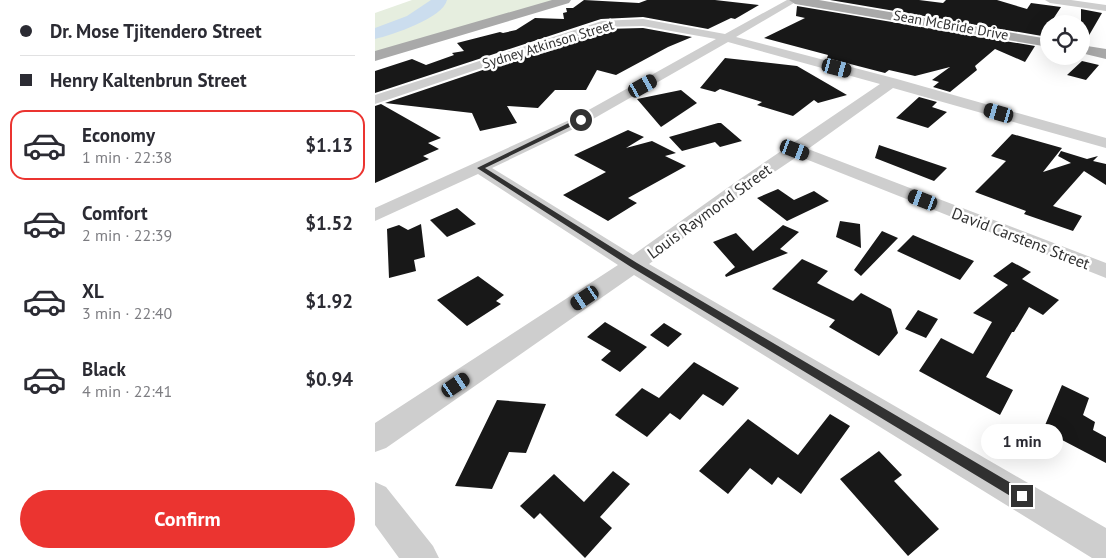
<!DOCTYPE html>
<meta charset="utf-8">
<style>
:root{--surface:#fff;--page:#f2f2f3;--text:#2b2b33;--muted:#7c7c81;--line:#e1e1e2;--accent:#eb3430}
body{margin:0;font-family:"PT Sans",sans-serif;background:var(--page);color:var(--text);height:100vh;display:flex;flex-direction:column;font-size:19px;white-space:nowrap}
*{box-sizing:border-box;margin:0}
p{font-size:16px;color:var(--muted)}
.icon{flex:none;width:28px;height:28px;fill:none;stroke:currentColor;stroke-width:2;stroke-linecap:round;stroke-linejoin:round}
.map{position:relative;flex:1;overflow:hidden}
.drawer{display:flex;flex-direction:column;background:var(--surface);width:375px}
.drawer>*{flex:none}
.guide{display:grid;align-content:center;height:110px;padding:0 20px;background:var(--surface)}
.buttons{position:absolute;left:665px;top:15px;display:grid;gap:10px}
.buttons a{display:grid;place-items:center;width:50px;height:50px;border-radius:50%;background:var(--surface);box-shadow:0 5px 20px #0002;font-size:25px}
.end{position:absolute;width:22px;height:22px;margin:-11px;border:6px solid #313131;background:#fff;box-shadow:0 0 0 2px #fff}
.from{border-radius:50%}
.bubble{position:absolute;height:35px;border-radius:18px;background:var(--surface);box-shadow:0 5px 20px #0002;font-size:16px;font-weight:600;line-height:35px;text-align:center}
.car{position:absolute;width:15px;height:30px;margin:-15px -8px;border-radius:6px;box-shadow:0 0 4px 1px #0007;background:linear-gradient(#222 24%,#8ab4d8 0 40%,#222 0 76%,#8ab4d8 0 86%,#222 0)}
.guide b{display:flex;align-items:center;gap:18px;height:48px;font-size:19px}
.guide b+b{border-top:1px solid var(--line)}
.guide i{width:12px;height:12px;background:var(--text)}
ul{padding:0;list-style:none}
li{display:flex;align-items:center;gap:15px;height:70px;margin:0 10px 8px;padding:0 10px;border:2px solid transparent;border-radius:15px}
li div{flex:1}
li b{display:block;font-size:19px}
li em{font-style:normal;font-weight:600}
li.on{border-color:var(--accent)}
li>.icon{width:45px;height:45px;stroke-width:1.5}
.cta{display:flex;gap:10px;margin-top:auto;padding:10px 20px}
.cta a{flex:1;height:58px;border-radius:30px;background:var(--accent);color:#fff;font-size:20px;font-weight:600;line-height:58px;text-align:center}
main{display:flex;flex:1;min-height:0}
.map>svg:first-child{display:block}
</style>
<main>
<section class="drawer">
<div class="guide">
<b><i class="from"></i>Dr. Mose Tjitendero Street</b>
<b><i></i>Henry Kaltenbrun Street</b>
</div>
<ul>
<li class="on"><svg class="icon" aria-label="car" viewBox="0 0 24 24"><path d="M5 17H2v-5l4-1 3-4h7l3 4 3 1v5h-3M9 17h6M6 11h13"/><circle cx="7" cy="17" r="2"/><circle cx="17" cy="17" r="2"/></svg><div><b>Economy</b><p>1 min · 22:38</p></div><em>$1.13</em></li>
<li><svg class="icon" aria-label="car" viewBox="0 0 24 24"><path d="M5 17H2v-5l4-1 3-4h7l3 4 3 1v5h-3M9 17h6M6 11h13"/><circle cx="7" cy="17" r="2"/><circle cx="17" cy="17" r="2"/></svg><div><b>Comfort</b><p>2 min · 22:39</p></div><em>$1.52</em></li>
<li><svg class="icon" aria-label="car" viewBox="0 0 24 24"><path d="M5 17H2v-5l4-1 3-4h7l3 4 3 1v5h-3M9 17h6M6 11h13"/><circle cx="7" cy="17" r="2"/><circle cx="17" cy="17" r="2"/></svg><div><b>XL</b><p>3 min · 22:40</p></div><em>$1.92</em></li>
<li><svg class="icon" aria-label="car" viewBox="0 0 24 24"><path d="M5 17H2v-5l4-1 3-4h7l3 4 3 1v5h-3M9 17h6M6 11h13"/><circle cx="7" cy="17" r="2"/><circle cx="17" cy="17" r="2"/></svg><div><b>Black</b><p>4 min · 22:41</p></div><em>$0.94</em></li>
</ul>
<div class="cta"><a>Confirm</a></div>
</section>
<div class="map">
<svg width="731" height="558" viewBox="0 0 731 558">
<rect width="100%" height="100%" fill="#fff"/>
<path fill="#e6eedf" d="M37 0H187L0 56V13Z"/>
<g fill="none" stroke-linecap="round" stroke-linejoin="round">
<path fill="#cbddee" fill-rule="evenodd" d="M56 0H72C68 18 17 35 0 39V28L32 16Z"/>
</g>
<path fill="#181818" d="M209 0 264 3 272 0H340L384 5 360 19 356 18 333 29 268 17 226 19 0 93V71L37 59 51 65 79 55 77 53 89 51 82 43 125 32 128 33 141 30 160 18 189 19 188 13 192 12 191 8H198Z
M455 0H544L568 3 571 0H622L652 9 656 3 686 7 667 36Z
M422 6 660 46 650 62 620 49 600 66 602 70 575 92 558 87 564 82 557 80 575 67 540 76 514 70 510 73 452 58 453 55 389 38 430 18 421 16Z
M706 9 727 13 709 44 706 43Z
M268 28 317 37 293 47 241 75 222 70 211 90H180L163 108 132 106 142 123 105 131 97 113 10 103 229 29Z
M350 58 422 66 472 95 443 103 439 100 418 116 382 105 387 102 345 89 340 92 325 88Z
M707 61 724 65 711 80 692 75Z
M306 90 322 103 286 127 262 99Z
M544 97 562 102 557 107 572 112 553 128 521 118Z
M6 104 66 138 53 143 64 149 48 156 54 159 0 183V106Z
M343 123H346L367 141 345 147 340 142 307 151 294 137Z
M253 130 269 137 251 148 277 141 301 153 290 156 311 166 253 198 262 203 233 221 188 195 231 172 199 155Z
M637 134 687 148 668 172 696 163 683 156 686 151 712 159 723 156 718 161 731 164V185L709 171 678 206 707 216 698 231 649 214 651 211 600 192 631 161 616 156Z
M504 145 572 168 559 181 500 158Z
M403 189 419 200 439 191 454 201 412 221 382 198Z
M82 208 101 224 72 237 55 220Z
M465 221 485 224 486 248 461 237Z
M46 224 50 257 39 260 41 271 14 278 12 229 24 225 33 230Z
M408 225 424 232 405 249 413 253 351 277 350 275 360 267 338 242 361 233 378 251Z
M507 231 523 238 486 276 479 270Z
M538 235 599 261 585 280 522 251Z
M427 259 453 271 442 283 478 301 486 293 516 309 523 333 504 356 454 327 460 320 397 289Z
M637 262 656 272 647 279 684 300 668 315 654 307 639 332H637L611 377 638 390 625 415 544 371 566 338 598 354 617 322 598 313 633 285 618 276Z
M103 276 129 295 121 301 126 304 92 326 62 300Z
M543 310 563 319 551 338 530 329Z
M230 322 272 347 245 372 226 360 236 351 212 337Z
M289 323 307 334 293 347 275 335Z
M319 362 364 388 348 406 328 394 305 420 295 413 272 437 240 415 267 388 284 398Z
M687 385 714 398 708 415 720 422 718 430 731 437V463L668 430Z
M122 400 171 404 151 453 134 452 117 489 80 486Z
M455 414 475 426 426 494 403 477 397 485 375 468 353 494 324 471 373 419 423 455Z
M504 451 527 475 519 481 564 529 533 556 465 479Z
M238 471 255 484 225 517 237 528 210 558 165 513 159 519 145 506 179 474 209 502Z"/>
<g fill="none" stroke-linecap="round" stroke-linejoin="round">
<path fill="#cecece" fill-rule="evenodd" d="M412 0H424L361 37 522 79 731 138V148L518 88 433 149 731 263V278L423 156 377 187 274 264 731 528V558H717L259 275 11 448 0 452V423L243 265 103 174 0 221V208L201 117 341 39 268 26 229 27 0 104V95L227 21 268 19 350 34ZM353 42 505 84 365 179 258 255 117 168 211 123Z
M670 0H696L731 5V11L675 3Z
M0 482 11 487 58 546 64 558H24L0 525Z"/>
<path fill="#a9a9a9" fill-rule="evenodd" d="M177 0H196L194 3 0 61V51Z
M414 0H444L674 39V47L420 4Z
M706 45 731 49V59L706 53Z"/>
</g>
<path fill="#313131" d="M204 118 209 120 110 168 262 263 651 492 652 496 651 500 647 502 642 500 256 267 102 168Z"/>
<g text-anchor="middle" stroke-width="5" stroke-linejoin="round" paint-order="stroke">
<g font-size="14" fill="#313131" stroke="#fff">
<text transform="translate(576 25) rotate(10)" y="5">Sean McBride Drive</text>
<text transform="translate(173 44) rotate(-17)" y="5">Sydney Atkinson Street</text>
</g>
<g font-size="16" fill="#313131" stroke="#fff">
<text transform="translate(334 211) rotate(-36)" y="6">Louis Raymond Street</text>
<text transform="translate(646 238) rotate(21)" y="6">David Carstens Street</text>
</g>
</g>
</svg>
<div class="buttons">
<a><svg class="icon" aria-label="locate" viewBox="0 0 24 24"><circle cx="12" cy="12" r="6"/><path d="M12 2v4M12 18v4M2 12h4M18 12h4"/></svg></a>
</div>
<i class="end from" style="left:206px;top:120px"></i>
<i class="end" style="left:647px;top:496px"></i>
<div class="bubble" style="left:606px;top:424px;width:82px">1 min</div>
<i class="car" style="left:462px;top:68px;rotate:105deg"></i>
<i class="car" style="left:268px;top:86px;rotate:61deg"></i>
<i class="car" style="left:624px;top:113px;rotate:286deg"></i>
<i class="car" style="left:420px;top:150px;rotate:111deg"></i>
<i class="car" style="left:548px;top:200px;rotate:291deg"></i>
<i class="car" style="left:210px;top:298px;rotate:236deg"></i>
<i class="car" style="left:81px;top:385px;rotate:56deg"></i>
</div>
</main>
